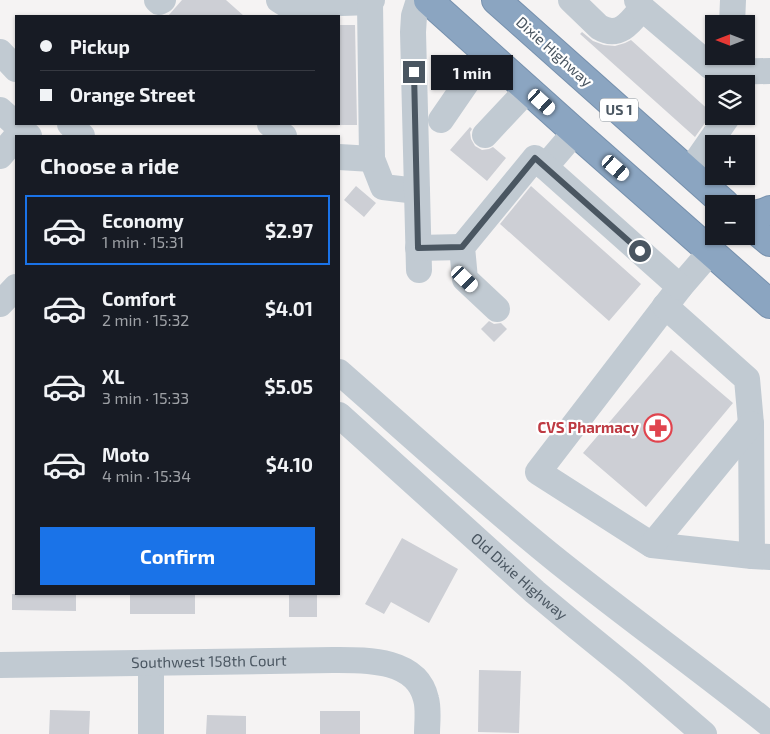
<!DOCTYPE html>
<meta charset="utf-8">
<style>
:root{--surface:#171b24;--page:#242831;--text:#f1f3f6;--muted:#9ea1a6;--line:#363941;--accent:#1a73e8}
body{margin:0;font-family:"Exo 2",sans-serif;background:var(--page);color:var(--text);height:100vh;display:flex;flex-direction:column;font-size:19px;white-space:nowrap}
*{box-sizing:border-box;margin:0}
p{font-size:16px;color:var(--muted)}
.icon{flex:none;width:28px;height:28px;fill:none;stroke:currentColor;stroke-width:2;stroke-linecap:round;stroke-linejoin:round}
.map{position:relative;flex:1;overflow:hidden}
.side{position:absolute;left:15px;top:135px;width:325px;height:460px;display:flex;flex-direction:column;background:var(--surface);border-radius:0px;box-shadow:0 1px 4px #0004}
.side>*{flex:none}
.hud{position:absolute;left:15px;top:15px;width:325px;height:110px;border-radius:0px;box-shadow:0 1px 4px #0004;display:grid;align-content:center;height:110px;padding:0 25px;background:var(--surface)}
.needle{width:32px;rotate:270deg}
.buttons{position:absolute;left:705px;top:15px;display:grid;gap:10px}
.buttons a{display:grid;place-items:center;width:50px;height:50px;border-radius:0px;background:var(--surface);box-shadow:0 1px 4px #0004;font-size:25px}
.end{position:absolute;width:22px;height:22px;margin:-11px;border:6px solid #4a5661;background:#fff;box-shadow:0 0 0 2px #fff}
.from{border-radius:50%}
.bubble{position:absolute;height:35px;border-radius:0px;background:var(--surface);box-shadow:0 1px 4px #0004;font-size:16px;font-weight:700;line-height:35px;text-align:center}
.car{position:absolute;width:15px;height:30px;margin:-15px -8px;border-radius:6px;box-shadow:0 0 4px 1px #0007;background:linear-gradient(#fff 24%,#345 0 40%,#fff 0 76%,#345 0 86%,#fff 0)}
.hud b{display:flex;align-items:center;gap:18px;height:48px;font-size:19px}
.hud b+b{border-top:1px solid var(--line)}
.hud i{width:12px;height:12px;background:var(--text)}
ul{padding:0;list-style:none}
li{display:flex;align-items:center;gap:15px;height:70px;margin:0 10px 8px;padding:0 15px;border:2px solid transparent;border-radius:0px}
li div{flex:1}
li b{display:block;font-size:19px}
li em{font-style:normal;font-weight:700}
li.on{border-color:var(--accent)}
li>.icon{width:45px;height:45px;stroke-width:1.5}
h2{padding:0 25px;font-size:22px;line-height:60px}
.primary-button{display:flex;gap:10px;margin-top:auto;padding:10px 25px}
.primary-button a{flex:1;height:58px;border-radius:0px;background:var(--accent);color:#fff;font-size:20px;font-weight:700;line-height:58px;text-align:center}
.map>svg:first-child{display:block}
</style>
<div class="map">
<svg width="770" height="734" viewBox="0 0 770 734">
<rect width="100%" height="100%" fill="#f5f3f3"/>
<path fill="#cdcfd5" d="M182 0H226L244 16H168Z
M339 25H355L357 125H339Z
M582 32 593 41 604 45 615 46 625 43 631 40 712 113 695 137 580 34Z
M470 127 472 129 470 132 471 139 475 146 482 150 489 149 493 147 506 158 487 181 450 150Z
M356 186 376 203 364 217 344 200Z
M531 186 641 284 609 321 500 224Z
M489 321 494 324 501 323 507 329 494 342 481 329Z
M671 350 733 403 646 507 583 453Z
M402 538 458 569 429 623 391 602 384 614 365 604Z
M12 594H76V611L12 610Z
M130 594H195V614H130Z
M289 594H317V617H289Z
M479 670 521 671 519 733 478 732Z
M50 710 90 711 89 734H49Z
M320 711H360V734H320Z
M207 715 246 716V734H206Z"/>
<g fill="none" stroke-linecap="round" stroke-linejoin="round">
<g stroke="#7690ad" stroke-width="30">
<path id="highway" d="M428 0 575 132 770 304
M496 0 725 204
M746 215C754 215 763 214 770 210
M746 222 770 242"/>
</g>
<g stroke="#c1cad2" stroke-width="26">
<path d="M157 0 159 2 163 0"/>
<path d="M279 0 287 5 370 2"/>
<path d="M372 0 370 2 372 159 383 187 417 191"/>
<path d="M419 0 414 16 413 32 419 270"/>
<path d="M571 0 599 27C619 39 631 22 642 8"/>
<path d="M637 0 642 8 710 66 720 72 770 71"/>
<path d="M732 24 733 0"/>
<path d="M0 52 16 69"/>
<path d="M0 110 29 136"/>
<path d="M441 120 487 53"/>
<path d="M70 124 82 136"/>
<path d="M270 124 284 136"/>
<path d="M485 135 528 89"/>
<path d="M0 156 22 130"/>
<path d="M339 157 372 159"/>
<path d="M545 167 575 132"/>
<path d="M689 172 728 116"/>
<path d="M418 248 462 247"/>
<path d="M711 251 680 287 538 472 652 545 752 556 770 557"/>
<path d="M0 304 16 287"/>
<path d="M665 306 747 379 751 424 752 556"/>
<path d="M497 309 465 279 462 247 535 158 680 287"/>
<path d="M339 372C412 436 484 502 560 563 629 618 701 670 770 725"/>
<path id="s1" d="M339 415 535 592 577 627 631 671 704 734"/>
<path d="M652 545 751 424"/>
<path d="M151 663V734"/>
<path id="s2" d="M0 665 333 660C364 660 417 658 426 699 429 709 427 723 427 734"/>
</g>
<use href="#highway" stroke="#8ba5c1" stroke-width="28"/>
</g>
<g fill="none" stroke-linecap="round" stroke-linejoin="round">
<path stroke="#4a5661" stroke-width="6" d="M414 72 418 248 462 247 535 158 640 251"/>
</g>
<defs>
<g id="pharmacy-ring" transform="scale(1.4375)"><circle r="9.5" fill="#fff" stroke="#e0444e" stroke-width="1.5"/><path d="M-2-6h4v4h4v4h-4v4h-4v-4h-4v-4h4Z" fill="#e0444e"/></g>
</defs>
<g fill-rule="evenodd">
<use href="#pharmacy-ring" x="658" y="428"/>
</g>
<g text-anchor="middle" stroke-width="4.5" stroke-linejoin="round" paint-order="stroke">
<rect fill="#fff" stroke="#808990" stroke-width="1" x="600" y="98.5" width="38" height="23" rx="4"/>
<g font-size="14" font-weight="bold" fill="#4a5661">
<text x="619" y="115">US 1</text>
</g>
<g font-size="15" fill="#4a5661" stroke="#fff">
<text transform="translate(554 52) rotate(42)" y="5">Dixie Highway</text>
<text dy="5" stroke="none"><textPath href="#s1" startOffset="242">Old Dixie Highway</textPath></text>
<text dy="5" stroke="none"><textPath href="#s2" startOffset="209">Southwest 158th Court</textPath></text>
</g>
<g font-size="15" font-weight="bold" fill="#be3a42" stroke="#fff" text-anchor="end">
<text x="639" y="433">CVS Pharmacy</text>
</g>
</g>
</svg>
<div class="buttons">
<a><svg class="needle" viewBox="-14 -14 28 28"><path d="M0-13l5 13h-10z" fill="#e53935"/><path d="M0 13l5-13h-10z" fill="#9ea1a6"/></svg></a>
<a><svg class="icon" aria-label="layers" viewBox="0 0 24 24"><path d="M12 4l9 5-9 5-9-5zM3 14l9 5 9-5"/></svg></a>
<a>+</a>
<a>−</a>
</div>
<i class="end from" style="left:640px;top:251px"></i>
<i class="end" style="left:414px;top:72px"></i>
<div class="bubble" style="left:431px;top:55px;width:82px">1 min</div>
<i class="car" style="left:542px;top:102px;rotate:132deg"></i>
<i class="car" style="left:616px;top:168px;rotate:131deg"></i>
<i class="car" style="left:465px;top:279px;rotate:134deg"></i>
<div class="hud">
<b><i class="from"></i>Pickup</b>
<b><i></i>Orange Street</b>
</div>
<section class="side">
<h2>Choose a ride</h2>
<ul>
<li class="on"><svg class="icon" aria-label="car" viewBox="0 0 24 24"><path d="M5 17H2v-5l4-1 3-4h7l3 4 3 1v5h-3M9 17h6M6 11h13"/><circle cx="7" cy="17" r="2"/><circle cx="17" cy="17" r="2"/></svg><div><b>Economy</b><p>1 min · 15:31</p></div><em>$2.97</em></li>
<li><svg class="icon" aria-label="car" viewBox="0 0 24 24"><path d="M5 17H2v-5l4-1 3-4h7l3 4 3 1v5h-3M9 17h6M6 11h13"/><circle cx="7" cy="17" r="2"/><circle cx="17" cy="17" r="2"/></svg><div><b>Comfort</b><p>2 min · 15:32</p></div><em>$4.01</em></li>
<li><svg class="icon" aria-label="car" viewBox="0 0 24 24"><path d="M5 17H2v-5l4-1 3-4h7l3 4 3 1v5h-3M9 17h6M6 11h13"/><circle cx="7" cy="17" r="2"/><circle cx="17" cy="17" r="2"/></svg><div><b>XL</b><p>3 min · 15:33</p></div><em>$5.05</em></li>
<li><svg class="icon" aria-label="car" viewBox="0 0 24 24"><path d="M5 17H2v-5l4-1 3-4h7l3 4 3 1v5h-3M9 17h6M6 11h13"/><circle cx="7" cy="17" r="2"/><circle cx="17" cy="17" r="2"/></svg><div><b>Moto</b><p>4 min · 15:34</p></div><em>$4.10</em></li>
</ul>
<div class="primary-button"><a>Confirm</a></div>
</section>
</div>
